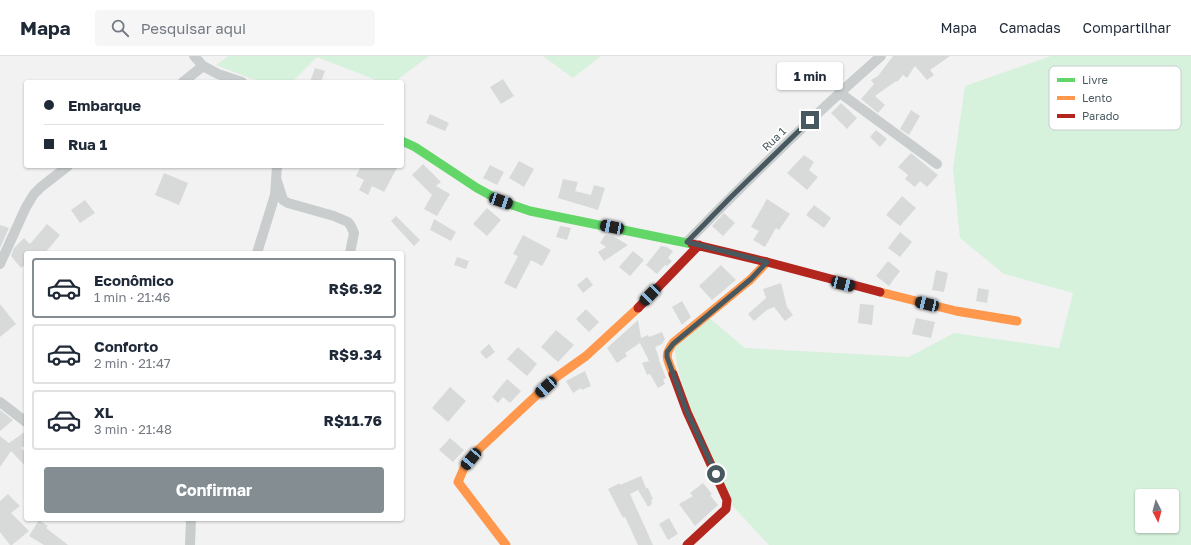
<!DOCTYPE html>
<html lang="pt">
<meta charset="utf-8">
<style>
:root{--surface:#fff;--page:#f6f6f7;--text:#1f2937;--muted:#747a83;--line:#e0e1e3;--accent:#848e92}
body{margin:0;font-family:"Golos Text",sans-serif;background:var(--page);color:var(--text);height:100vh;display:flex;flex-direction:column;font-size:15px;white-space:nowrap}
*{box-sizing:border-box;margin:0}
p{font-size:13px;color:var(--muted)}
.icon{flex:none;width:22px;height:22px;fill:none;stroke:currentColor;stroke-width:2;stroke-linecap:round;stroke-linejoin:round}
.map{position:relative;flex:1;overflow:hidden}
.sheet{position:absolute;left:24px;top:195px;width:380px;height:270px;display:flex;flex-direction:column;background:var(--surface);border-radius:4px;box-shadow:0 1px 3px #0004}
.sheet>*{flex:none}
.banner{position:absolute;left:24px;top:24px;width:380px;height:88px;border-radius:4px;box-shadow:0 1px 3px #0004;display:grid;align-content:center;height:88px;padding:0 20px;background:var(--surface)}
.needle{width:26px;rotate:174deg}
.controls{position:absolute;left:1135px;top:433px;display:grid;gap:8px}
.controls a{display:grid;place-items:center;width:44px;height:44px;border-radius:4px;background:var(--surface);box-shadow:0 1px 3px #0004;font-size:20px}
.end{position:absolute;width:18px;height:18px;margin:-9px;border:5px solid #48585f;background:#fff;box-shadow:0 0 0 2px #fff}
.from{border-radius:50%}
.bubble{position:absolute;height:28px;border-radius:4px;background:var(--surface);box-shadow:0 1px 3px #0004;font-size:13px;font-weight:700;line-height:28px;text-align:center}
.car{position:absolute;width:12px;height:24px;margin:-12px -6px;border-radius:5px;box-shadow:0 0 3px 1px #0007;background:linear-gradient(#222 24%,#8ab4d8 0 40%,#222 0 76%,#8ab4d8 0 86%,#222 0)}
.banner b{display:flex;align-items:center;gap:14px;height:38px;font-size:15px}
.banner b+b{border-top:1px solid var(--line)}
.banner i{width:10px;height:10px;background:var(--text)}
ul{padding:7px 0 0;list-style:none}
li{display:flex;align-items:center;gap:12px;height:60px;margin:0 8px 6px;padding:0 12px;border:2px solid var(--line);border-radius:4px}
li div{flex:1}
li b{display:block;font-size:15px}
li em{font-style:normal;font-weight:700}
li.current{border-color:var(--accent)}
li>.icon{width:36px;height:36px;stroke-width:1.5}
.cta{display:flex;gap:8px;margin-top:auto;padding:8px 20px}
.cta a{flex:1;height:46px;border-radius:4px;background:var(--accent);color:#fff;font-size:16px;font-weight:700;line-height:46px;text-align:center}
header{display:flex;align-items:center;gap:24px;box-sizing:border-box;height:56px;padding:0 20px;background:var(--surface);border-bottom:1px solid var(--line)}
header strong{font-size:19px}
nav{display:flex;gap:22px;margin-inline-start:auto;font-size:14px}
.search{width:280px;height:36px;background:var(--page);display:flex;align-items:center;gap:10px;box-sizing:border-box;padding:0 14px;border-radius:4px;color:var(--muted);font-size:15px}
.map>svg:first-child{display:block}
</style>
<header>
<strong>Mapa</strong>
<div class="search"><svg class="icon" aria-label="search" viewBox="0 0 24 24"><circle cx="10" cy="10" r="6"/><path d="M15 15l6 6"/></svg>Pesquisar aqui</div>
<nav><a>Mapa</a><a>Camadas</a><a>Compartilhar</a></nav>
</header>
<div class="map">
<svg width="1191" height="489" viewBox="0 0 1191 489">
<rect width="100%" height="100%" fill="#f2f2f2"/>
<path fill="#d6f1dc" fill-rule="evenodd" d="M229 0H429L394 26H381L317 1 292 26H266L250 22 216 9Z
M543 0H601L573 22Z
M1051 0H1191V489H769L727 444 687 356 673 287 707 260 745 292 909 301 954 277 1059 292 1073 237 1004 218 960 182 953 113 965 30ZM1142 440H1172V470H1142Z"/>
<path fill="#d8dada" d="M893 0H950L930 14 934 19 927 24 915 10 907 22 903 19 897 26 896 25 875 40 885 49 878 57 861 43 874 28 871 24 878 20Z
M315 12 325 15 321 26H310Z
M503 23 514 40 501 48 490 31Z
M841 47 857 62 847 73 831 57Z
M911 54 920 60 909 79 900 73Z
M430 58 449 67 445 75 426 67Z
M876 74 887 83 880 91 870 81Z
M911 97 938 119 927 131 920 125 915 131 905 123 908 119 898 111Z
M804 99 814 106 809 114 818 121 807 134 787 117Z
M519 105 534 113 524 131 509 122Z
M423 108 441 126 436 130 450 138 437 160 424 153 432 139 412 119Z
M490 109 504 116 497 129 483 122Z
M361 110H398L384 136 372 130 368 139 359 134 364 124 356 120Z
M164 117 188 127 179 149 155 139Z
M563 123 578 126 575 135 591 139 594 129 605 132 598 154 558 142Z
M902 140 916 152 900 170 886 159Z
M767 143 790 158 779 174 776 172 765 191 753 184 759 175 751 171Z
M85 144 95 157 80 167 71 154Z
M814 149 831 162 824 172 806 159Z
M487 152 501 164 487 180 473 168Z
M724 157 735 167 723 180 712 170Z
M396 160 420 184 414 190 391 165Z
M434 163 456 176 451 185 430 174Z
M47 168 60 179 45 197H26V208L21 212 11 200 14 192 24 182 30 188Z
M0 169 9 172 0 192Z
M560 170 571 172 567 184 556 181Z
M900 176 912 186 900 201 888 192Z
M523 179 551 194 542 210 531 204 516 233 504 227 518 200 513 198Z
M605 179 613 180 628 189 604 205 598 196 606 191 600 187Z
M661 190 667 191 673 195 668 202 672 205 667 210 665 209 657 218 646 209Z
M633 195 644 204 630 220 619 211Z
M457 201 469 205 466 213 454 209Z
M888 205 900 215 889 230 876 220Z
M721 209 736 224 712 244 699 230Z
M936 214 948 217 944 236 932 234Z
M587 221 593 229 583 237 577 229Z
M781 227 787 251 793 259 785 265 774 251 767 254 754 265 748 258 766 242 763 233Z
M978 232 989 234 987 247 976 245Z
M682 245 691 261 682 269 672 251Z
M0 248 16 268 0 281Z
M860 248 874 249 872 269 858 267Z
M586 253 599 266 589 276 576 263Z
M916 262 935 266 931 282 912 278Z
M638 264 641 282 648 279 649 281 662 276 665 283 662 288 655 291 658 299 659 304 666 322 663 324 665 328 658 332 650 318 647 319 642 307 649 305 640 287 625 297 627 300 617 307 607 292Z
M556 274 574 289 558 306 541 291Z
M489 288 495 296 486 303 480 296Z
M518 291 537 308 527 320 507 303Z
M585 315 591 330 582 334 581 332 573 337 566 325Z
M507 323 521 335 510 347 503 341 498 347 492 341Z
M450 331 466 345 448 366 432 352Z
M0 354 13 364 0 375Z
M26 375V389L21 392 26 397V411L11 395 0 411V380L9 387Z
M450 382 464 394 453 406 439 394Z
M641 420 646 432H648L653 443 651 444 652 448 648 451 638 434 630 438 653 489H638L625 461 623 462 608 433 620 427V429Z
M703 427 712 438 710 439 718 449 695 470 679 448 693 440 690 437Z
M8 438 20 450 11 457 29 475 12 489H10L0 476V445Z
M669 462 678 478 668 484 659 468Z
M39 464 48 470 46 472 68 489H44L29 480Z"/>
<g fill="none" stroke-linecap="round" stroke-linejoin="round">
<path stroke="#c9cdce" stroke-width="10" d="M194 0 203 10 218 18 242 26
M183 26 203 10
M840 37 937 108
M277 125 283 144 288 147 334 160 348 166 351 170 354 177 350 197
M687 186C749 122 814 59 881 0
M257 197 275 139 277 110
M0 208 26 151 34 138 41 131 68 110
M0 346 26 366
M190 489 191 463"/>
<path stroke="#63d668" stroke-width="9" d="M402 85 415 91 477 132 501 145 530 155 692 188"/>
<path stroke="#ff974d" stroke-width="9" d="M880 236 956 255 1017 265
M673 318C668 303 663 301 673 287L751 223 767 206
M506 489 458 426 464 412 478 394 555 322 586 300 638 252"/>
<path stroke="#b3261e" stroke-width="9" d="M692 188 767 206 880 236
M638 252 699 189
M673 318 687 356 727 444 726 453 687 489"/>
</g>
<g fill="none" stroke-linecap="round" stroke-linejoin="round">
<path stroke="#48585f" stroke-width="5" d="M716 418 687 356 667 301V296L673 288 751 223 767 206 687 186 730 142 810 64"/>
</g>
<g text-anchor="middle" stroke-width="3.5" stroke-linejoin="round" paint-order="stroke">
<g font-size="11" fill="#48585f" stroke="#fff">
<text transform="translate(774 83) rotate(-44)" y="4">Rua 1</text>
</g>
</g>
<rect x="1049" y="10" width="132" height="64" rx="6" fill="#fff" stroke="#c8cdcf" stroke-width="1"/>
<rect x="1057" y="22" width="18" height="4" fill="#63d668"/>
<rect x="1057" y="40" width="18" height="4" fill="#ff974d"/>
<rect x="1057" y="58" width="18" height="4" fill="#b3261e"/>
<g font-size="11" fill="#48585f">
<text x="1082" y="28">Livre</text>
<text x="1082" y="46">Lento</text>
<text x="1082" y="64">Parado</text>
</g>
</svg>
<div class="controls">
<a><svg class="needle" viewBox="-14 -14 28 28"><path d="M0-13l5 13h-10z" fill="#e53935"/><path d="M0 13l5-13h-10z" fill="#747a83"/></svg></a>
</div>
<i class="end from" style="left:716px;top:418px"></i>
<i class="end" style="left:810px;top:64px"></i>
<div class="bubble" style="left:777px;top:6px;width:66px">1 min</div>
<i class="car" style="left:501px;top:145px;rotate:109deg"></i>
<i class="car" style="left:612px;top:171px;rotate:281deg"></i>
<i class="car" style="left:843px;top:228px;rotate:104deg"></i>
<i class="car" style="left:650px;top:239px;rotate:224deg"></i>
<i class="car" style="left:927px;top:248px;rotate:283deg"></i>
<i class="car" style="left:546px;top:331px;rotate:228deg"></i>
<i class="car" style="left:471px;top:403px;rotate:220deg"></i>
<div class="banner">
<b><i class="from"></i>Embarque</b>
<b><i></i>Rua 1</b>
</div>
<section class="sheet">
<ul>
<li class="current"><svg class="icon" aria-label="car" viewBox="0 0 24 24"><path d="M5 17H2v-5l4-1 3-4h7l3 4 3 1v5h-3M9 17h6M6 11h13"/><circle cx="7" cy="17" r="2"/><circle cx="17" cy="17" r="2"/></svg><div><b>Econômico</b><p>1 min · 21:46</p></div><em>R$6.92</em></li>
<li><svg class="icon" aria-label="car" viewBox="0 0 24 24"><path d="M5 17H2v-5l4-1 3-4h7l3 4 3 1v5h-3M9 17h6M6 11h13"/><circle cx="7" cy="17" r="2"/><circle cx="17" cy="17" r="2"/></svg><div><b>Conforto</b><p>2 min · 21:47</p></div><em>R$9.34</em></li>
<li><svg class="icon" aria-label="car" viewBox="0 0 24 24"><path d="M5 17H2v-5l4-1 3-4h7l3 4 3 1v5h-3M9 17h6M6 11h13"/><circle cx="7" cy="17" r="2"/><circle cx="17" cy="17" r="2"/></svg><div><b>XL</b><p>3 min · 21:48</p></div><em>R$11.76</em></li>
</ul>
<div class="cta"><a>Confirmar</a></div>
</section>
</div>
